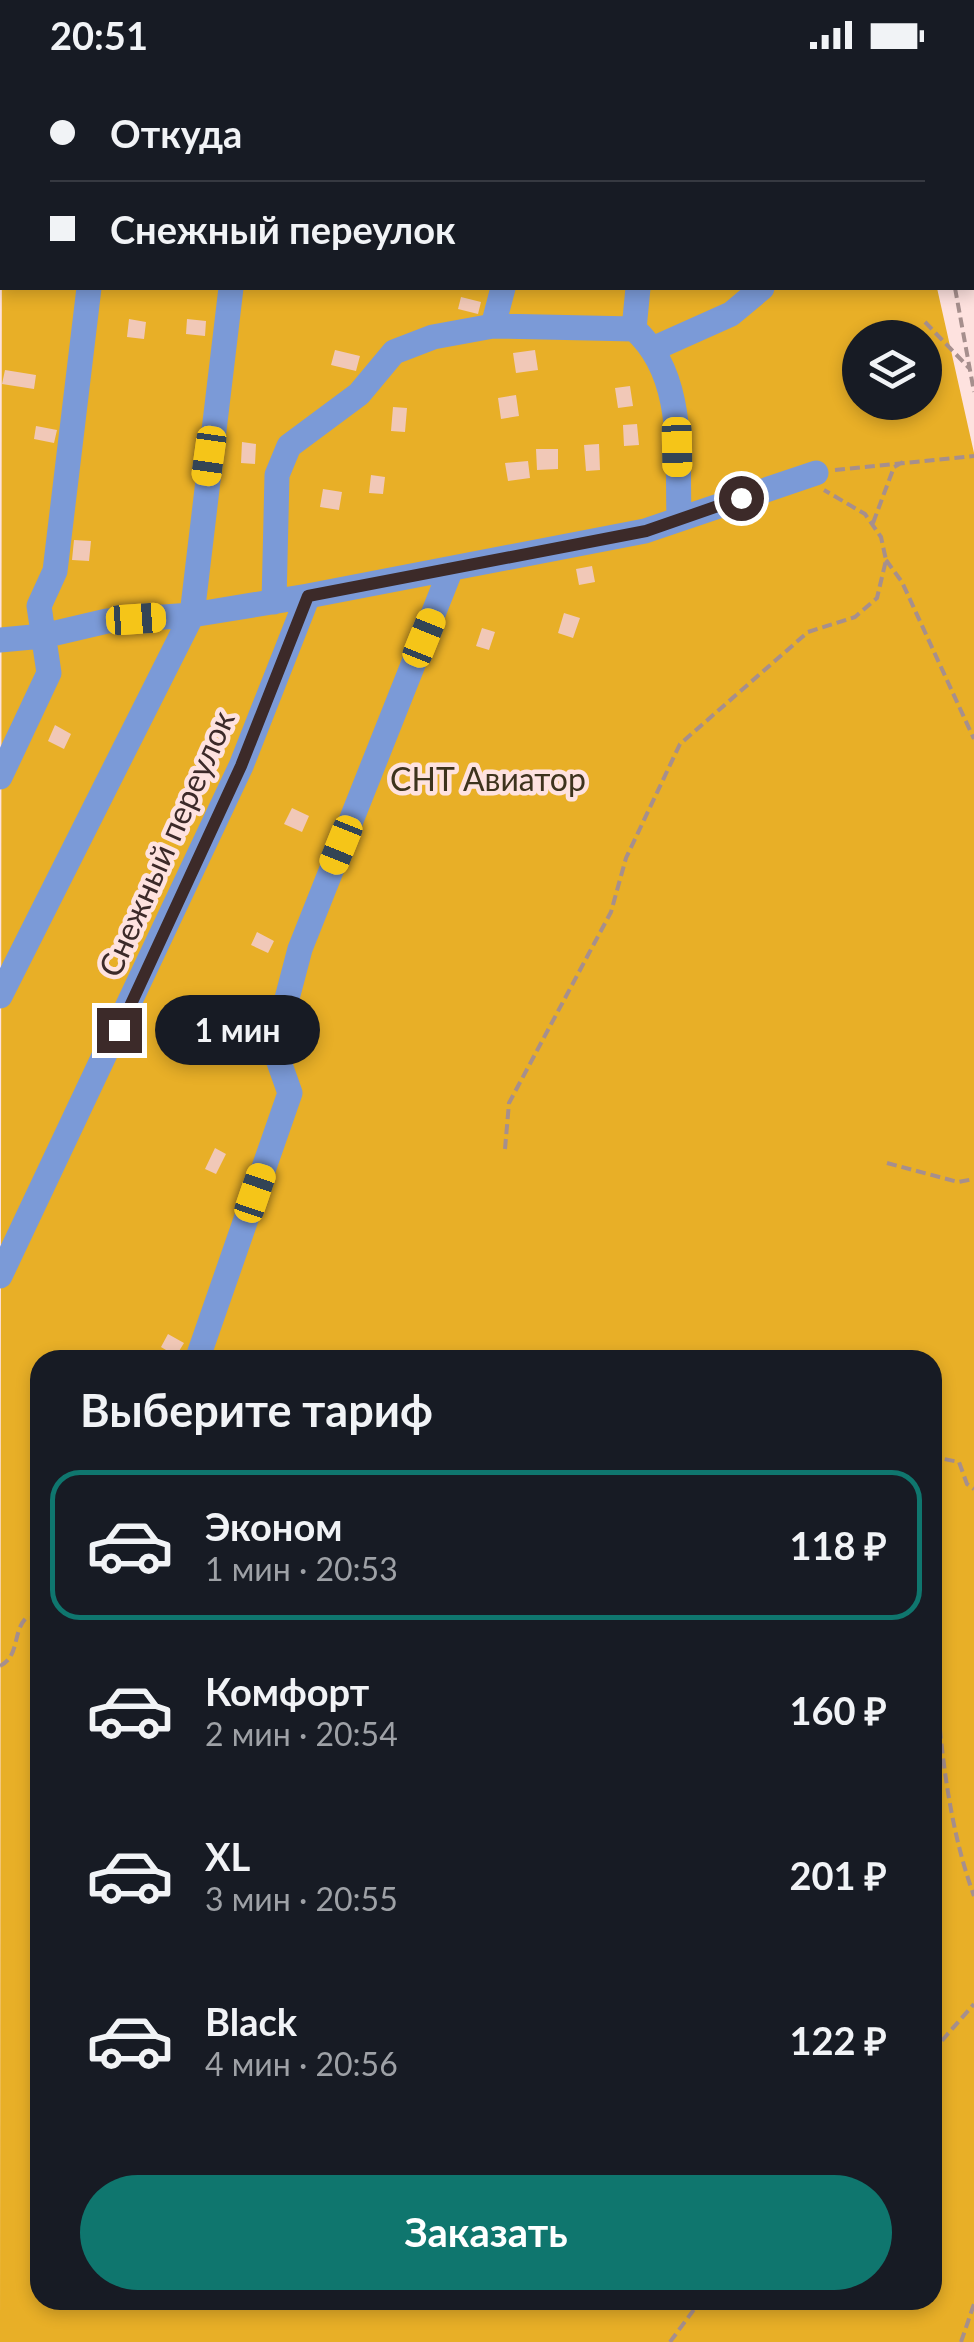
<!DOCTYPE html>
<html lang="ru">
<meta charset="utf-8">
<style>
:root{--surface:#171b24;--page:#20242c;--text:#f1f3f6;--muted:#9ea1a6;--line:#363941;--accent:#0f766e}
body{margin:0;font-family:Lato,sans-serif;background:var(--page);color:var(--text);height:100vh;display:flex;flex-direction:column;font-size:38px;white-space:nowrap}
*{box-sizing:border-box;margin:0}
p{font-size:32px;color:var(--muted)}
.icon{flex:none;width:55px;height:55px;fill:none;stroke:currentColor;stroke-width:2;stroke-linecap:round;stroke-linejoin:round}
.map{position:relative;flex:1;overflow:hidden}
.panel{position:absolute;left:30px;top:1280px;width:912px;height:960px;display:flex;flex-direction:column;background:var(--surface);border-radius:30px;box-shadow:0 5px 15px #0003}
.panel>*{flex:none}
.top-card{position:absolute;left:0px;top:0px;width:975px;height:220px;box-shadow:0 5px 15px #0003;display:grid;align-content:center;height:220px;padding:0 50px;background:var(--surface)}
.fabs{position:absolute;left:842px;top:250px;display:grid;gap:20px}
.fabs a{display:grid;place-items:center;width:100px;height:100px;border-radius:50%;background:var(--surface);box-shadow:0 5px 15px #0003;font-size:50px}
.end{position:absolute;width:45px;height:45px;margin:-22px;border:12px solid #3c2a29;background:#fff;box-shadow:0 0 0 5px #fff}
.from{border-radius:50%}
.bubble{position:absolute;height:70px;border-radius:35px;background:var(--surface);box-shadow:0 5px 15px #0003;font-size:32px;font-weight:700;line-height:70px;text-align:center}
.car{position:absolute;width:30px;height:60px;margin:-30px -15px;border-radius:12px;box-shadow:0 0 8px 2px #0007;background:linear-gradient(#f5c518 24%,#345 0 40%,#f5c518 0 76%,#345 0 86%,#f5c518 0)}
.top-card b{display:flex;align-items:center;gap:35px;height:95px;font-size:38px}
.top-card b+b{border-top:2px solid var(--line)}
.top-card i{width:25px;height:25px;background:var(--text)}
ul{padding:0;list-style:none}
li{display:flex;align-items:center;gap:30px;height:150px;margin:0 20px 15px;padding:0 30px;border:5px solid transparent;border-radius:30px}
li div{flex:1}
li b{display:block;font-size:38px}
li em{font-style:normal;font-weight:700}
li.current{border-color:var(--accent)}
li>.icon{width:90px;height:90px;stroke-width:1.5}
h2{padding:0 50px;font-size:45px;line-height:120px}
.primary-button{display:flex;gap:20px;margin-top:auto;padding:20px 50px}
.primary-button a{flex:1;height:115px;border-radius:60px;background:var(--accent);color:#fff;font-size:40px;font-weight:700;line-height:115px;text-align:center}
.status{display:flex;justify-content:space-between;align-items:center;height:70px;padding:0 50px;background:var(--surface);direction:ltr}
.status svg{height:28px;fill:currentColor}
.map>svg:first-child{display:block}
</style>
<div class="status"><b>20:51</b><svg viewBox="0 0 49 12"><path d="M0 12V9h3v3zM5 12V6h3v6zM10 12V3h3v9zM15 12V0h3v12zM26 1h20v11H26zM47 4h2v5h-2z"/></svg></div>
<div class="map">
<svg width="974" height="2272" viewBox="0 0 974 2272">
<rect width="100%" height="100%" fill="#fee2df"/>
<path fill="#e8af27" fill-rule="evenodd" d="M10 0H888V2H9Z
M2 33V218H937L974 383V2272H0ZM860 268H925V332H860ZM40 1290H932V2230H40Z"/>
<path fill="#f1c8b7" d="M461 227 481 232 478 244 458 239Z
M129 249 146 252 144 269 127 267Z
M187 249 206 251 205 266 186 264Z
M335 280 360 286 356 301 331 295Z
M535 280 538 300 516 303 513 283Z
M5 300 36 305 34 319 2 314Z
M630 316 633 336 618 338 615 318Z
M516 325 519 346 501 349 498 328Z
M393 337 407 338 405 362 391 361Z
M637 354 639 375 624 376 623 355Z
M36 356 57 360 54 373 34 369Z
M242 372 256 374 255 394 241 393Z
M599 374 600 400 586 401 584 375Z
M536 379H558V399L537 400Z
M528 391 530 408 508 411 505 393Z
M371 405 385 407 383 424 369 423Z
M323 419 342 422 339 440 320 437Z
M74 470 91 471 89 491 72 490Z
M592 496 595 512 579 515 576 499Z
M564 543 580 548 573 568 558 563Z
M482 558 495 562 489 580 476 576Z
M55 655 71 664 64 679 48 671Z
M292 738 309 746 302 762 284 754Z
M257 862 274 871 268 883 251 875Z
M215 1078 226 1084 216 1104 205 1099Z
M168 1264 184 1273 176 1286 161 1277Z"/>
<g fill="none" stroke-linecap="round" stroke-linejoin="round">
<path stroke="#a68f8d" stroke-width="4" stroke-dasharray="10 5" stroke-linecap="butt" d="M933 2V0
M955 218 974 322
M925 252 970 299
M835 400 974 386
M873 453 894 397 903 392
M886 490 902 512 974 669
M505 1079 509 1033 611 842 626 788 680 674 808 562 855 547 877 528 886 490 881 467 865 444 824 420
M887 1093 958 1112 974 1109
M932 1382 939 1388 959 1392 967 1414 974 1419
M932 1554C938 1644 943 1741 974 1826
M0 1596C20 1586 12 1563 26 1548H40
M932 1982 974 1934
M670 2272 701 2230
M961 2272 974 2234"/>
<path stroke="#7b9ad7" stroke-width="25" d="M117 2V0
M258 2 259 0
M559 2V0
M694 2V0
M493 256 634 259 638 218
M634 259C686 305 677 385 679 449
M655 278 731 244 762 218
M274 532 277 405 289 376 359 324 394 282 433 267 493 256 503 218
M0 570 43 566 107 551 192 545 308 526 645 461 816 403
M0 707 49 603 39 536 55 501 89 218
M0 926 192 545 231 218
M0 1206 241 696 308 526
M197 1290 290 1023 274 978 300 879 451 499"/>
</g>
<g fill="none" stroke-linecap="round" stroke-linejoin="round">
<path stroke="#3c2a29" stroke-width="12" d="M119 960 241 696 308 526 646 461 741 428"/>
</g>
<g text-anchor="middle" stroke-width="9" stroke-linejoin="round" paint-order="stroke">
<g font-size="32" fill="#3d331d" stroke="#fee2df">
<text x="488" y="721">СНТ Авиатор</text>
</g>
<g font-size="32" fill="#3c2a29" stroke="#fee2df">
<text transform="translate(167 774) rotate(-66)" y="11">Снежный переулок</text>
</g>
</g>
</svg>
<div class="fabs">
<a><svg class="icon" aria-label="layers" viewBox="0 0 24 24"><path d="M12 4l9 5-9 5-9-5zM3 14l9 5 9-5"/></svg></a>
</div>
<i class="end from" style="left:741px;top:428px"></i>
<i class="end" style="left:119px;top:960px"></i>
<div class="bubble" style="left:155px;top:925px;width:165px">1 мин</div>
<i class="car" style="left:677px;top:377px;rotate:179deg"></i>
<i class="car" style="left:209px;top:386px;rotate:188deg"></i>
<i class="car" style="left:136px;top:549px;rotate:86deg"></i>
<i class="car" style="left:424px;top:568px;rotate:22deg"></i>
<i class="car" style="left:341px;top:775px;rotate:202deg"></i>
<i class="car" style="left:255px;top:1123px;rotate:19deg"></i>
<div class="top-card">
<b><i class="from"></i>Откуда</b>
<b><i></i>Снежный переулок</b>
</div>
<section class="panel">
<h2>Выберите тариф</h2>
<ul>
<li class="current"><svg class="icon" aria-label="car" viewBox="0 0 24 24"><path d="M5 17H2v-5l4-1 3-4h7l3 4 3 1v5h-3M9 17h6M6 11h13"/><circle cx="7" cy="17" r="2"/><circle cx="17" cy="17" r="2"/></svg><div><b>Эконом</b><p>1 мин · 20:53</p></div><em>118 ₽</em></li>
<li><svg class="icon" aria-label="car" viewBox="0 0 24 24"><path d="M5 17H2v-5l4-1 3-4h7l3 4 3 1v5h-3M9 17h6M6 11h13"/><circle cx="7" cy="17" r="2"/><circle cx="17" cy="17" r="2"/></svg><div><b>Комфорт</b><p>2 мин · 20:54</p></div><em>160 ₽</em></li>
<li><svg class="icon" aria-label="car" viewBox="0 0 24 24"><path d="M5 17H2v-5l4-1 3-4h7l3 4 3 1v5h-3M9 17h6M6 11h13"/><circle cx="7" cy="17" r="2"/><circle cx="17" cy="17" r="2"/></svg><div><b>XL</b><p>3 мин · 20:55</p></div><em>201 ₽</em></li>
<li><svg class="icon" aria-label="car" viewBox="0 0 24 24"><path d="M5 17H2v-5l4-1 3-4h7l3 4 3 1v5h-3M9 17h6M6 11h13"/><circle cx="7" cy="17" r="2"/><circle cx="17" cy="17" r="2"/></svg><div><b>Black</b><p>4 мин · 20:56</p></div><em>122 ₽</em></li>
</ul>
<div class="primary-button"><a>Заказать</a></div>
</section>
</div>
